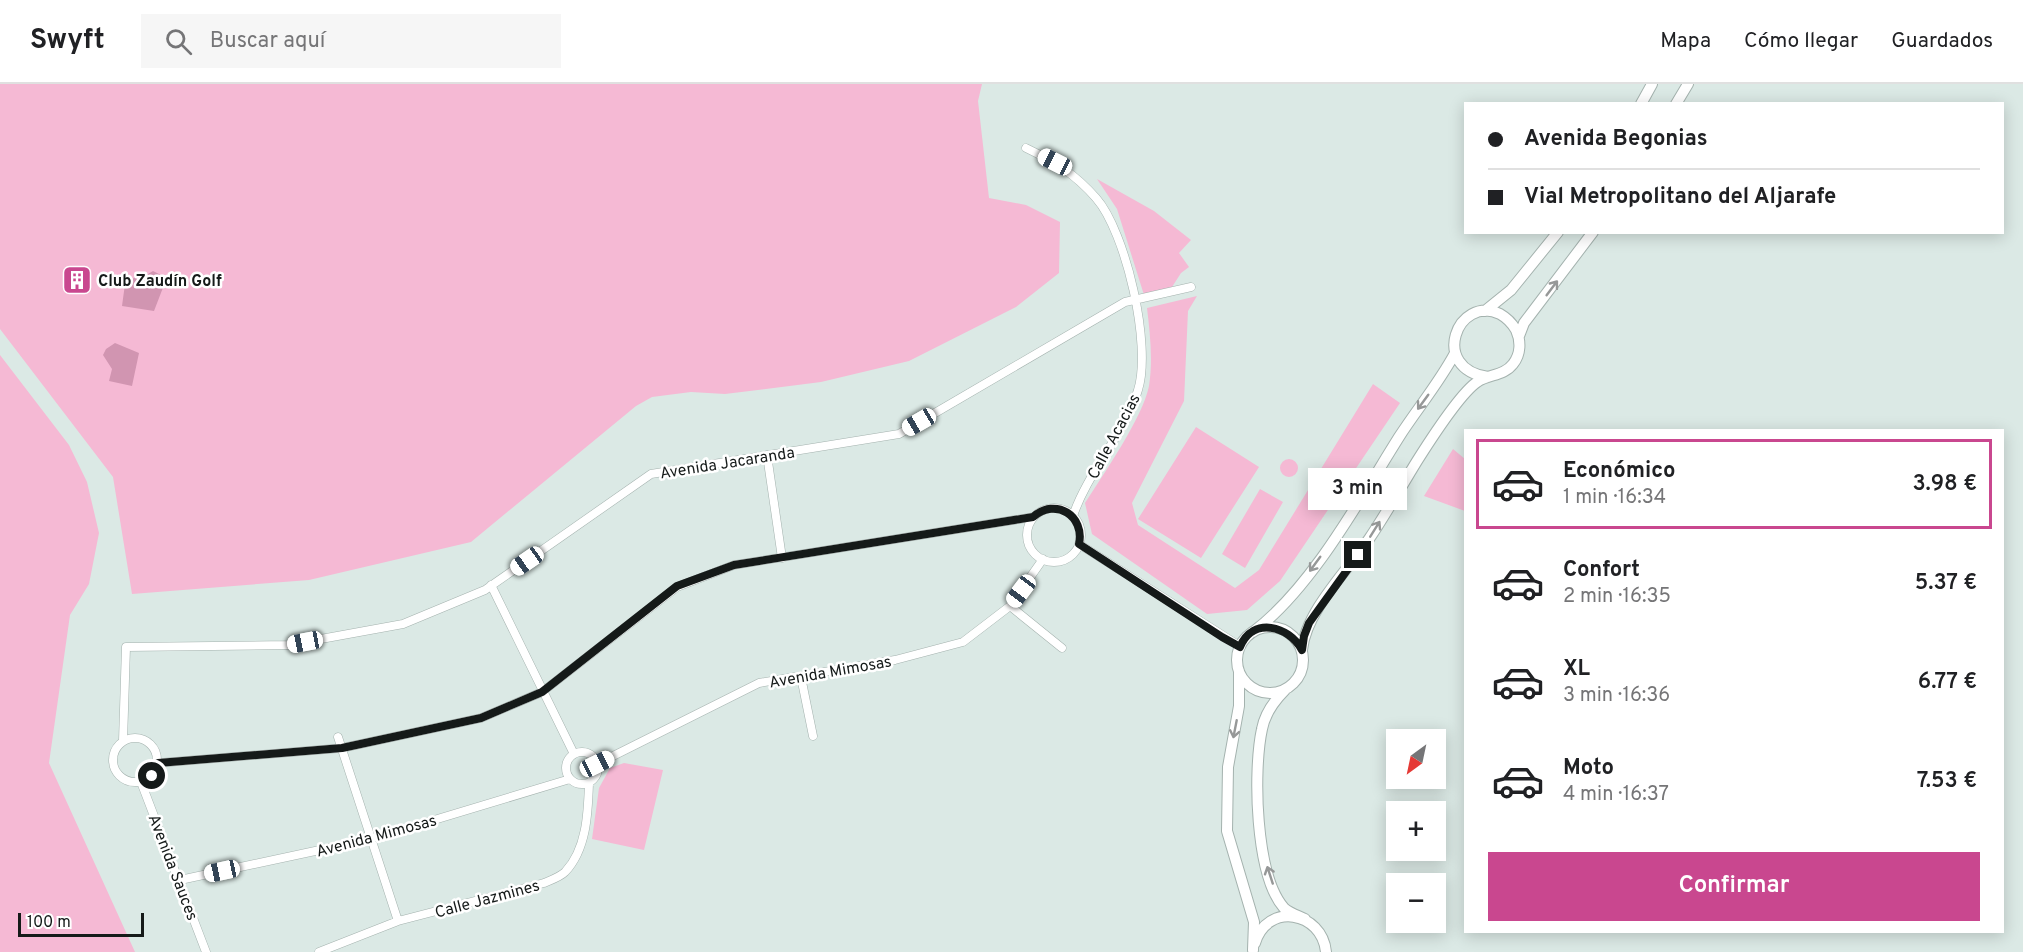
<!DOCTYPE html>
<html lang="es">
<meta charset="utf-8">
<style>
:root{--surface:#fff;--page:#f6f6f6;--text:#202124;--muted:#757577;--line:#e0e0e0;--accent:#c9478f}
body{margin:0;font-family:Overpass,sans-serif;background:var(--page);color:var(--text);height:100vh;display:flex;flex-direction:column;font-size:22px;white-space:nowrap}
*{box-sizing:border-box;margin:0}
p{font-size:20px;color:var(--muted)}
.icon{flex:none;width:33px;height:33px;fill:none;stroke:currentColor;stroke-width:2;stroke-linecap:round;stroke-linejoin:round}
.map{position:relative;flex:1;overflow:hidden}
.panel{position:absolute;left:1464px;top:345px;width:540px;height:504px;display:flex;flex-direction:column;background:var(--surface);border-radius:0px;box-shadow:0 3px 15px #0003}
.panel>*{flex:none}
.banner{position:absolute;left:1464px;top:18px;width:540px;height:132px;border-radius:0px;box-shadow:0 3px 15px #0003;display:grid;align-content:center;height:132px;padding:0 24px;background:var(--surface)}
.needle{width:39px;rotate:213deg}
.buttons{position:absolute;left:1386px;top:645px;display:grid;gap:12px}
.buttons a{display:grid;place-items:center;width:60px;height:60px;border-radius:0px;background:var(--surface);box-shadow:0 3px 15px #0003;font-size:30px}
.scale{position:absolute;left:18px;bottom:15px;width:126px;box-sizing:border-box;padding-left:6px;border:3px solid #151a19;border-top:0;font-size:16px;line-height:21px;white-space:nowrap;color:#151a19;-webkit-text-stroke:4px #fff;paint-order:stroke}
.end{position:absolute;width:27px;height:27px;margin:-14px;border:8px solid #151a19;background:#fff;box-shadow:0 0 0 3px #fff}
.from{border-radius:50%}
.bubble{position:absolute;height:42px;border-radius:0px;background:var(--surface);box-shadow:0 3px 15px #0003;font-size:20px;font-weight:600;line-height:42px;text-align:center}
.car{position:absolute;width:18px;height:36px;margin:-18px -9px;border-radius:8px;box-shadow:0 0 4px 2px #0007;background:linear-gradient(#fff 24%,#345 0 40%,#fff 0 76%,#345 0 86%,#fff 0)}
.banner b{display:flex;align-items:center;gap:21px;height:57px;font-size:22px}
.banner b+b{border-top:2px solid var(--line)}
.banner i{width:15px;height:15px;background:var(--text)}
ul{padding:10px 0 0;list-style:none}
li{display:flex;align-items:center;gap:18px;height:90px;margin:0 12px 9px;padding:0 12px;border:3px solid transparent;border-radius:0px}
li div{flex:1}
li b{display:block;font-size:22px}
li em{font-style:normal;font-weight:600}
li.on{border-color:var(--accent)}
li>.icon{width:54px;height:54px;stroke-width:1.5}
.cta{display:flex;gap:12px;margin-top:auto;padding:12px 24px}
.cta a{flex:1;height:69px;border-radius:0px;background:var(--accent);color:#fff;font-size:24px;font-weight:600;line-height:69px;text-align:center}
header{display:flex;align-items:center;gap:36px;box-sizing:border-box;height:84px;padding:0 30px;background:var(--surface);border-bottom:2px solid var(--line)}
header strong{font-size:28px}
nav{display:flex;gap:33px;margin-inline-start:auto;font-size:21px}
.search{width:420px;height:54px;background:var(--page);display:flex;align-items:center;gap:15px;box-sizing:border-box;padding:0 21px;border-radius:0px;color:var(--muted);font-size:22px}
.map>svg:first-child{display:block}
</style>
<header>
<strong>Swyft</strong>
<div class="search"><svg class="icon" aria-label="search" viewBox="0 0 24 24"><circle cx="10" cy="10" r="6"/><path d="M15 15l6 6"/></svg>Buscar aquí</div>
<nav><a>Mapa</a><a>Cómo llegar</a><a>Guardados</a></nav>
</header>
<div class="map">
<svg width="2023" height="868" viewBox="0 0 2023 868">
<rect width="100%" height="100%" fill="#dbe9e5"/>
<path fill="#f5b9d4" d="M0 0H982L978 17 989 114 1026 121 1060 138 1059 189 1016 223 909 277 821 298 725 310 691 308 652 313 636 322 471 458 309 496 132 510 113 393 0 245Z
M1097 95 1154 127 1191 156 1179 169 1189 183 1181 189 1172 203 1144 211 1117 125Z
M1197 212 1188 227 1184 317 1132 419 1138 441 1235 504 1259 486 1373 300 1400 319 1280 497 1247 526 1207 530 1092 450 1085 419C1103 391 1143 333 1149 302 1153 276 1150 249 1147 224Z
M0 271 69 361 87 398 99 449 89 500 70 531 49 679 135 868H0Z
M1196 343 1259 383 1201 474 1138 435Z
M1453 365 1465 375V427L1424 412Z
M1280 384a9 9 0 1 1 18 0a9 9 0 1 1-18 0Z
M1260 405 1283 418 1245 484 1222 470Z
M624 679 663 686 644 766 592 755 599 704 610 684Z"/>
<path fill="#d195b1" d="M153 187 161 191 164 201 154 227 122 222 125 200 128 201 136 191 147 201 150 199 148 190Z
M115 259 139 269 132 302 109 297 112 285 103 271 106 265Z"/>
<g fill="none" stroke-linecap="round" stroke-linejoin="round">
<g stroke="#a4b2ae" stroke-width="9">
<path id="minor" d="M1026 64C1055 78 1074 89 1096 114 1126 148 1152 262 1138 306 1126 348 1087 389 1073 432
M767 371 782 474
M1027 451a27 27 0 1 1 54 0a27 27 0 1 1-54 0Z
M1079 460 1241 563
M491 501 574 670
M1010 522 1062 564
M801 593 813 652
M338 653 398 837
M113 676a22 22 0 1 1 44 0a22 22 0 1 1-44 0Z
M123 657 126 563 288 561 403 540 485 506 651 390 899 350 1125 218 1191 203
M566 684a16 16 0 1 1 32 0a16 16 0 1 1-32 0Z
M158 679 342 664 481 634 542 608 677 503 734 481 1033 433
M597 680 759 599 895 576 963 558 1010 522 1043 475
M141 698 206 868
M180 796 371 755 570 695
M319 868 398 837 544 799C551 796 560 793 565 788 587 765 588 728 589 699"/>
</g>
<g stroke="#a4b2ae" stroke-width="12">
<path id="secondary" d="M1641 20 1652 0
M1676 20 1688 0
M1485 227 1511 206 1558 148
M1519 252 1524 239 1593 148
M1237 576a33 33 0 1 1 66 0a33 33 0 1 1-66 0Z
M1253 548C1311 505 1360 415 1399 353 1417 325 1439 299 1455 269
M1302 566C1306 527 1347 487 1369 455 1386 430 1401 403 1417 377 1429 358 1460 310 1477 298 1489 290 1504 292 1513 280 1521 270 1521 257 1516 246 1512 239 1507 234 1500 230 1457 210 1429 285 1488 293
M1239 587V622L1228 683 1227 747 1254 838 1253 866
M1285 606C1274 617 1265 629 1262 645 1253 686 1255 791 1284 824 1289 829 1299 832 1305 835
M1255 859C1267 818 1322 827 1326 868"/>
</g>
<use href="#minor" stroke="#fff" stroke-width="8"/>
<use href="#secondary" stroke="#fff" stroke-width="10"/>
</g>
<defs><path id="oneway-shaft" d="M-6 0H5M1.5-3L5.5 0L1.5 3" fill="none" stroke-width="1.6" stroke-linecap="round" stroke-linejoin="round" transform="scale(1.5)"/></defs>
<g stroke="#969898">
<use href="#oneway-shaft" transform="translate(1552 204) rotate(-53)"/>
<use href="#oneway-shaft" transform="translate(1423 318) rotate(126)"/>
<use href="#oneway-shaft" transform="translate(1375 445) rotate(-58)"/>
<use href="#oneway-shaft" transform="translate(1315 480) rotate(126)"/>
<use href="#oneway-shaft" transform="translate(1235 645) rotate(101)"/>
<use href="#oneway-shaft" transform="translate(1270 791) rotate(-108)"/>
</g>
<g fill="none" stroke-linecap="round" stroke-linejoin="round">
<path stroke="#151a19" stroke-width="8" d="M152 692 158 679 342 664 481 634 542 608 677 502 734 481 1033 433C1056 413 1085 432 1079 460L1222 553 1240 563C1253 532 1289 542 1302 566L1304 552 1309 539 1358 471"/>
</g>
<defs>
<g id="building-square" transform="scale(1.5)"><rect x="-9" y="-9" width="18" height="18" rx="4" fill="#c9478f" stroke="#fff"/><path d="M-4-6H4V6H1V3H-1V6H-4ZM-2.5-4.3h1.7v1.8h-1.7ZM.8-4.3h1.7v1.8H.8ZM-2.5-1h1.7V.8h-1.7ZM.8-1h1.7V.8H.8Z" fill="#fff"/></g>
</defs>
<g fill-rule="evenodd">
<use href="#building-square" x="77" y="196"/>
</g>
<g text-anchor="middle" stroke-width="5" stroke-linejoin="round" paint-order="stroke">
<g font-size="16" font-weight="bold" fill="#151a19" stroke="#fff" text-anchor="start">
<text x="98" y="202">Club Zaudín Golf</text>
</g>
<g font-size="16" fill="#151a19" stroke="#fff">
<text transform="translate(1113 352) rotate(-62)" y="6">Calle Acacias</text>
<text transform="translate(727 378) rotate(-9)" y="6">Avenida Jacaranda</text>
<text transform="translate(830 587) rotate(-10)" y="6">Avenida Mimosas</text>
<text transform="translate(376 751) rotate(-15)" y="6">Avenida Mimosas</text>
<text transform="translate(174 783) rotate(69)" y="6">Avenida Sauces</text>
<text transform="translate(487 814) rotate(-15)" y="6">Calle Jazmines</text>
</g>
</g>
</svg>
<div class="buttons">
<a><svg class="needle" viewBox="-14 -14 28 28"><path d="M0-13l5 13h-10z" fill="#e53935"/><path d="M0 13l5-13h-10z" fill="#757577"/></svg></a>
<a>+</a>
<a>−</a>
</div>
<div class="scale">100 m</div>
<i class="end from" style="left:152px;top:692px"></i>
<i class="end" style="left:1358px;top:471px"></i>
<div class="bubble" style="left:1308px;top:384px;width:99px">3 min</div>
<i class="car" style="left:1055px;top:78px;rotate:297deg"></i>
<i class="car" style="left:919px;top:338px;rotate:240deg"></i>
<i class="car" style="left:527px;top:477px;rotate:235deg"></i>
<i class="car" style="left:1021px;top:507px;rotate:217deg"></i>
<i class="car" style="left:305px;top:558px;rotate:259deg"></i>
<i class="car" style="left:597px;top:680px;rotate:64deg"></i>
<i class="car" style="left:222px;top:787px;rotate:258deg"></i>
<div class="banner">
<b><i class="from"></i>Avenida Begonias</b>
<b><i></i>Vial Metropolitano del Aljarafe</b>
</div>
<section class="panel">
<ul>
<li class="on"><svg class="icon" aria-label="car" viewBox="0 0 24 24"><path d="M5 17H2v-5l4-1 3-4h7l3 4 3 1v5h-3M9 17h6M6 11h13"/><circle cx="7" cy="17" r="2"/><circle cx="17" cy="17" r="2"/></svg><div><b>Económico</b><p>1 min · 16:34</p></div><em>3.98 €</em></li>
<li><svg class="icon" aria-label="car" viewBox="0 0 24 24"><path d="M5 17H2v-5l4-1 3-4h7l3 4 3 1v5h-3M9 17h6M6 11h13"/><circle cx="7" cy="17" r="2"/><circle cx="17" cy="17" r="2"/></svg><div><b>Confort</b><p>2 min · 16:35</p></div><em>5.37 €</em></li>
<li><svg class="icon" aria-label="car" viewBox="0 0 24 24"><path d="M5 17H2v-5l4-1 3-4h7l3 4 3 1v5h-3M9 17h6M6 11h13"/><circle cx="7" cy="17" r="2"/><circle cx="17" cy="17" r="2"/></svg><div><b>XL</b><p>3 min · 16:36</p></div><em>6.77 €</em></li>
<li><svg class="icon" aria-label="car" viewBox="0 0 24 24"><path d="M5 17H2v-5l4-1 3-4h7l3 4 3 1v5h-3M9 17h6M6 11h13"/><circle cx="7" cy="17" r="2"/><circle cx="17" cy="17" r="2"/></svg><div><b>Moto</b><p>4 min · 16:37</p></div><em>7.53 €</em></li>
</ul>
<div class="cta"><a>Confirmar</a></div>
</section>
</div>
